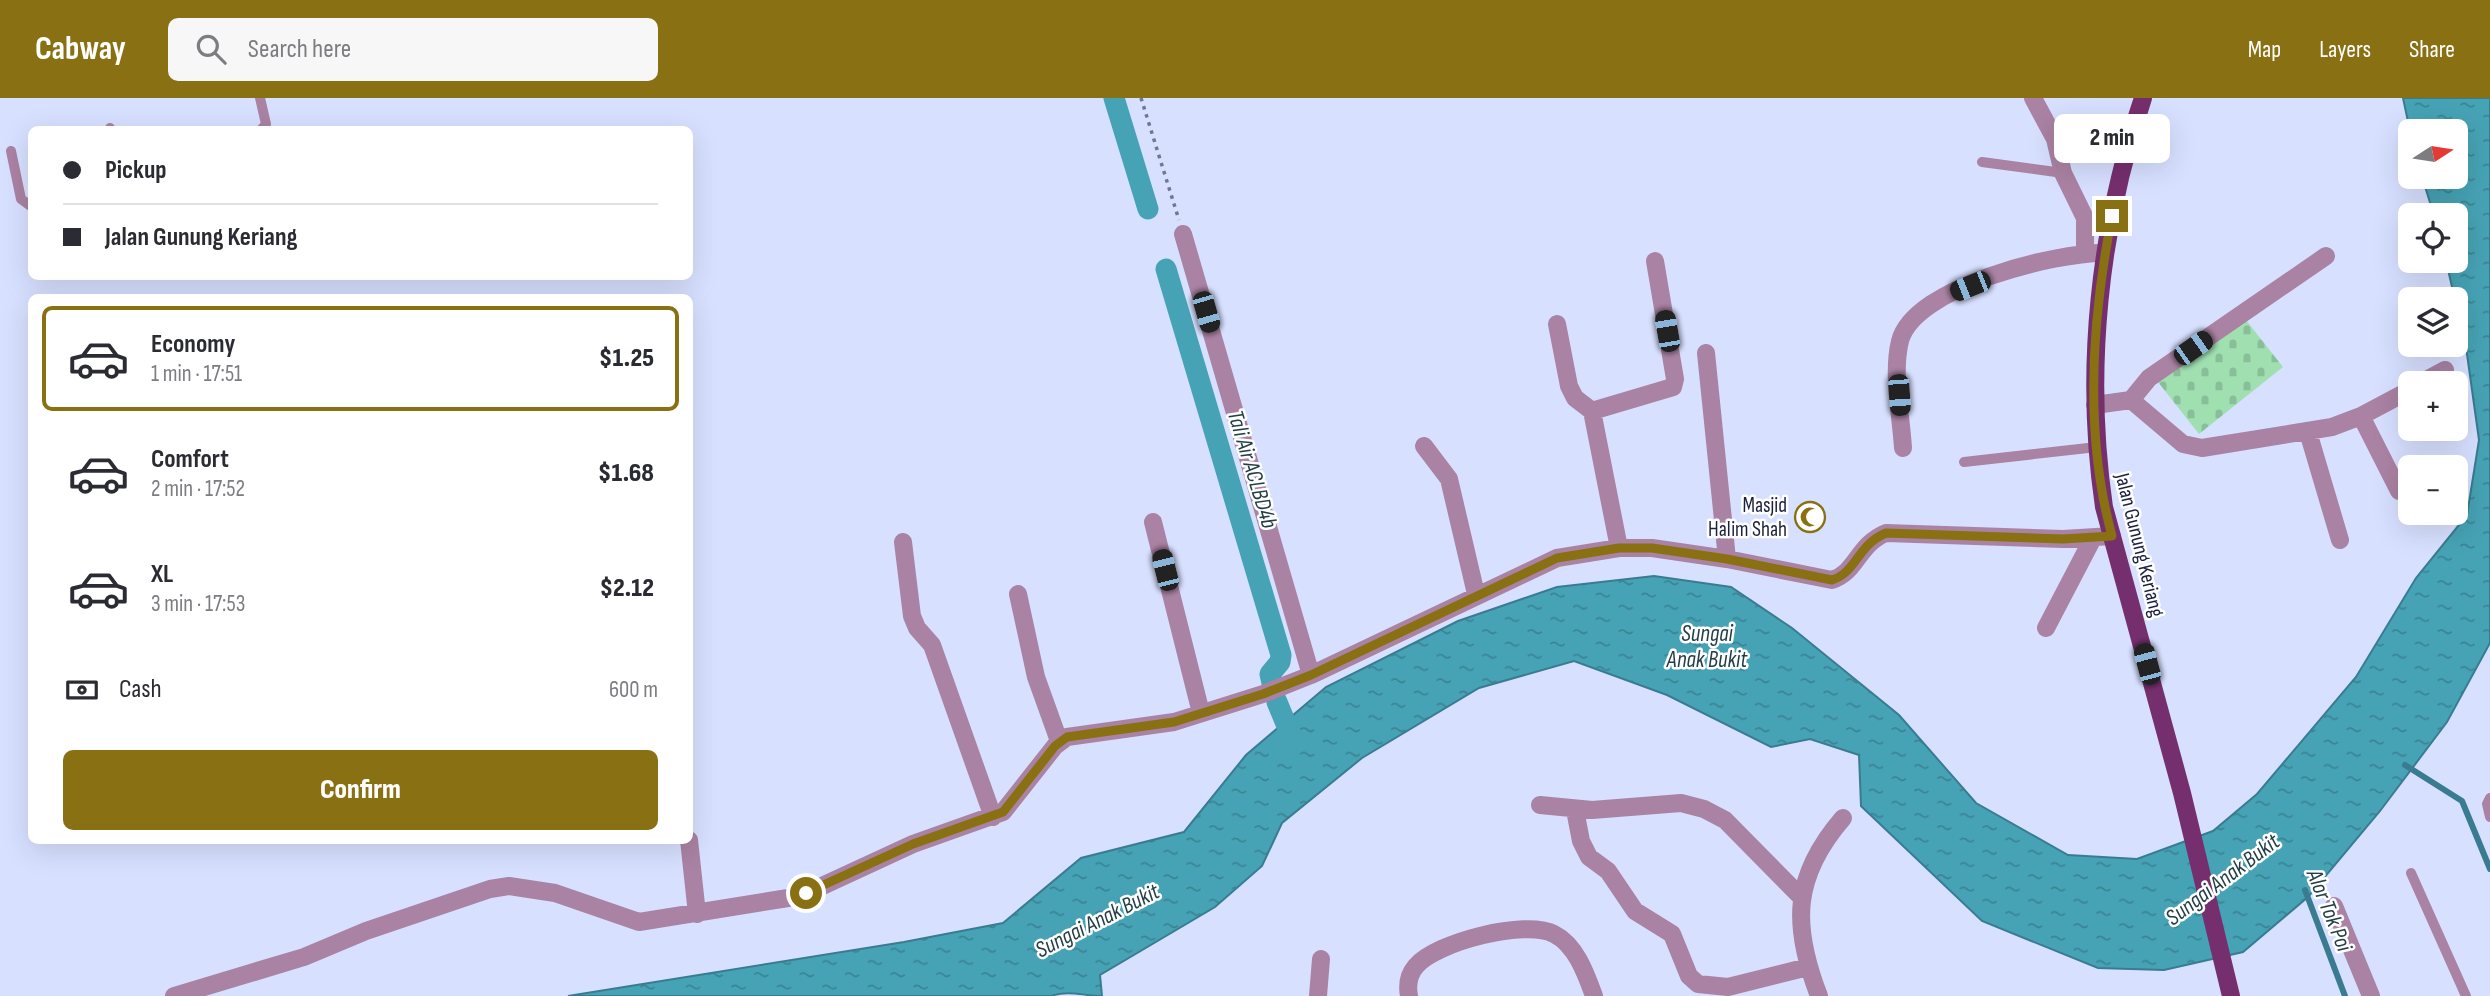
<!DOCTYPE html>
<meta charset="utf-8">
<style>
:root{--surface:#fff;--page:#f7f7f7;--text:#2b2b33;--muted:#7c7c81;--line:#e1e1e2;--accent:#897012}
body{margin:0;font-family:"Sofia Sans Condensed",sans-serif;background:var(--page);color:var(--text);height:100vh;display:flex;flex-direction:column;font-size:26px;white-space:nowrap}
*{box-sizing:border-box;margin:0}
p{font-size:23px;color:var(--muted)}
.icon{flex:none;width:38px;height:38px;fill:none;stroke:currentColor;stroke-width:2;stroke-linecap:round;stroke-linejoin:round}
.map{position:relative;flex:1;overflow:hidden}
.panel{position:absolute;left:28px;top:196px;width:665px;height:550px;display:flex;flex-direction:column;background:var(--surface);border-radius:10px;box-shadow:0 7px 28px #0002}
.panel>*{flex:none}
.top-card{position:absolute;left:28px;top:28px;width:665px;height:154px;border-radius:10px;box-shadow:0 7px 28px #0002;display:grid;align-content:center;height:154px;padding:0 35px;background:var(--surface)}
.needle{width:46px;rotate:78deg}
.tools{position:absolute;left:2398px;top:21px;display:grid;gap:14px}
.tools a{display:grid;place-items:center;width:70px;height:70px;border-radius:10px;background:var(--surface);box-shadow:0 7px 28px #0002;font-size:35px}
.end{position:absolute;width:32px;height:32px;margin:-16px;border:9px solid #897012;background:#fff;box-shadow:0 0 0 4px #fff}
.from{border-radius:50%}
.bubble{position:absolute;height:49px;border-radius:10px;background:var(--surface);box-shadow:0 7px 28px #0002;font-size:23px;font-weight:800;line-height:49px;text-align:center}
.car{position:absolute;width:21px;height:42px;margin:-21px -10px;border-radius:9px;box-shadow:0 0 5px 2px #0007;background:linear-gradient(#222 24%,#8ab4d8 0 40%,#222 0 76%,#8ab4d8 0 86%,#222 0)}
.top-card b{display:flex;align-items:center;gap:24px;height:66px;font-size:26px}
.top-card b+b{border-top:2px solid var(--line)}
.top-card i{width:18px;height:18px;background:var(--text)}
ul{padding:12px 0 0;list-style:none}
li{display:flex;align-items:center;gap:21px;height:105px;margin:0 14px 10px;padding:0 21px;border:4px solid transparent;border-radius:10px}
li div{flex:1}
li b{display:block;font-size:26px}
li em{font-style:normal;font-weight:800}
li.current{border-color:var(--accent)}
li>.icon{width:63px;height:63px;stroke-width:1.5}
.pay{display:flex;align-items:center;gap:18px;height:77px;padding:0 35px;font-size:26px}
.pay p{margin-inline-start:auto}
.cta{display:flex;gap:14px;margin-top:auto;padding:14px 35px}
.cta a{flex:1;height:80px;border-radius:10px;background:var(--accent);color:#fff;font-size:28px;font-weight:800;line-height:80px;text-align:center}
header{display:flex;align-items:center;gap:42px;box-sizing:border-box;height:98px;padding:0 35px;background:var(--accent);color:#fff}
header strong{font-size:33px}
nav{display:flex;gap:38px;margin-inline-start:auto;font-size:24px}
.search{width:490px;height:63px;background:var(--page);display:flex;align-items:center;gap:18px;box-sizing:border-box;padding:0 24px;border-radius:10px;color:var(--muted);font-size:26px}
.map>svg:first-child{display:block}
</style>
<header>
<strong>Cabway</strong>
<div class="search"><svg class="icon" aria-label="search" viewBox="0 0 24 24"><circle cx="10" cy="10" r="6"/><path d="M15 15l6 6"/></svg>Search here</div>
<nav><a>Map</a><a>Layers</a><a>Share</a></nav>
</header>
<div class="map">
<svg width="2490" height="898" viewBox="0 0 2490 898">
<defs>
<pattern id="cemetery-stones" width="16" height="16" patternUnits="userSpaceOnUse" patternTransform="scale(1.75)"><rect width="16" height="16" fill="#9fdfb0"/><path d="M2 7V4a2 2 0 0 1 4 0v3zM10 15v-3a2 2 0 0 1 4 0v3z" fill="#88bf98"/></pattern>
<pattern id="water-ripples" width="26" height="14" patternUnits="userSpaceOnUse" patternTransform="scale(1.75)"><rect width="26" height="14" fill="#46a3b5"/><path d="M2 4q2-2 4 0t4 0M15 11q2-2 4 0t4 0" fill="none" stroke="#3a8494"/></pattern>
</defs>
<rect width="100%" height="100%" fill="#d7e0ff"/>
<path fill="url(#cemetery-stones)" d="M2238 212 2283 269 2199 336 2154 279Z"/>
<path fill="url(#water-ripples)" stroke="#397c91" stroke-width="2" d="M2403 0H2490V545L2447 624 2380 713 2308 799 2243 854 2164 872 2098 870 1982 823 1861 708 1859 657 1810 641 1771 649 1667 597 1574 563 1479 590 1362 660 1282 725 1262 768 1215 809 1100 877 1102 898C1084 898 1068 892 1051 898H568L904 844 1003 825 1081 760 1184 734 1246 657 1326 589 1458 523 1557 489 1654 478 1731 489 1792 530 1899 617 1976 705 2068 757 2137 761 2213 733 2257 696 2356 579 2416 480 2467 417 2479 342 2466 249 2446 163H2455V117H2434L2422 79H2455V33H2410Z"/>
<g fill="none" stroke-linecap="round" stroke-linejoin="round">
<path stroke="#397c91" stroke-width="6" d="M2405 667 2462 703 2490 771
M2305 792 2345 898"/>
<path stroke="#46a3b5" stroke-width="21" d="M1114 0 1148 111
M1166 171 1281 557 1280 564 1270 576 1272 585
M1277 604 1289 633 1287 648"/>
<path stroke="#707795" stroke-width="3.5" stroke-dasharray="3.5 5" stroke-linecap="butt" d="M1141 0 1179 122"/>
<path stroke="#aa82a3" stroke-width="10" d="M260 0 266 26 261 32
M110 30V32
M11 53 21 101 32 109
M1982 64 2063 75
M1964 364 2097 349
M2490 700 2487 706 2490 719
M2411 775 2466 898"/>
<path stroke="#aa82a3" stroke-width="18" d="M2033 0 2055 41 2063 75 2085 120V155
M1183 136 1311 577
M1557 226 1569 288 1575 300 1592 313 1619 450
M1706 255 1727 461
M2421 285 2445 272
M2131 302 2149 280 2326 158
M2095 307 2131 302 2183 346 2202 350 2332 329 2361 318 2410 292
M1592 313 1673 289 1675 281 1655 163
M2361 318 2399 393
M2308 334 2340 442
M1424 348 1449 381 1476 496
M1903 350C1901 317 1892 276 1900 243 1914 189 2056 154 2105 155
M1153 424 1201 615
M903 444 912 518 917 530 932 547 993 719
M1018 496 1036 579 1059 643
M2046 530 2093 440
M1540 707 1592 712 1681 705 1704 711 1725 722 1801 799
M1575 712 1581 743 1589 759 1608 773 1635 813 1672 836 1689 878 1698 886 1728 889 1808 869
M689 742 697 816
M2334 808 2371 898
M174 898 304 859 366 833 490 791 509 788 555 795 639 824 788 800 820 789 913 746 1003 714 1055 648 1067 639 1174 624 1263 596 1311 577 1557 460 1619 450H1652L1727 461 1832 482C1857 474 1857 447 1886 435L2063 441 2112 438
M1318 898 1321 861
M1409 898C1407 887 1408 877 1416 868 1436 844 1526 821 1554 836 1576 847 1586 876 1594 898
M1819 898C1792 828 1792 779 1843 720"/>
<path stroke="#762f6e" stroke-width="18" d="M2143 0C2099 130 2084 273 2104 409L2182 695 2231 898"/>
</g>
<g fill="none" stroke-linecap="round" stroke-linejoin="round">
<path stroke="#897012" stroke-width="9" d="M806 795 913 746 1003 714 1055 648 1067 639 1174 624 1263 596 1311 577 1557 460 1619 450H1652L1727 461 1832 482C1857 474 1857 447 1886 435L2063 441 2112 438C2084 336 2092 220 2112 118"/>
</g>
<defs>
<g id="mosque-ring" transform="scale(1.575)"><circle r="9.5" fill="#fff" stroke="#897012" stroke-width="1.5"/><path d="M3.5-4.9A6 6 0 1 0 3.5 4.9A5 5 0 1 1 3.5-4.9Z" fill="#897012"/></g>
</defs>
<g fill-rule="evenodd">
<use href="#mosque-ring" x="1810" y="419"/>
</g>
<g text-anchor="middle" stroke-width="5" stroke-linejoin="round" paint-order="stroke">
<g font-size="21" fill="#1a203d" stroke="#fff" text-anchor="end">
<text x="1787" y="414">Masjid<tspan x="1787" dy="24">Halim Shah</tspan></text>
</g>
<g font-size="21" fill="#1a203d" stroke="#fff">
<text transform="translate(2140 447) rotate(76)" y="7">Jalan Gunung Keriang</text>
</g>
<g font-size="23" font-style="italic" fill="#223f45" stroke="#fff">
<text transform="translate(1253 371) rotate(73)" y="8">Tali Air ACLBD4b</text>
<text x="1707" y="543">Sungai<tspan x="1707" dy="26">Anak Bukit</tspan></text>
<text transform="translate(2222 781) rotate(-37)" y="8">Sungai Anak Bukit</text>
<text transform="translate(2330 812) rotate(68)" y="8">Alor Tok Poi</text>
<text transform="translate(1097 822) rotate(-27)" y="8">Sungai Anak Bukit</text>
</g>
</g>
</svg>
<div class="tools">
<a><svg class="needle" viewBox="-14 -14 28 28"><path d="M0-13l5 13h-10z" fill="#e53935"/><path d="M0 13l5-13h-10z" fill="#7c7c81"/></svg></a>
<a><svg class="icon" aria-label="locate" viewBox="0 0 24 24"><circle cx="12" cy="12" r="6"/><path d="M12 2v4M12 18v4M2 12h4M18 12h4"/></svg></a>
<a><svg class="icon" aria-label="layers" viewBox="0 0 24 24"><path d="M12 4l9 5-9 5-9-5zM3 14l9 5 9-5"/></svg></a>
<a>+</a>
<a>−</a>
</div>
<i class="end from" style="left:806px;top:795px"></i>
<i class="end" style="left:2112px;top:118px"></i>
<div class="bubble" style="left:2054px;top:16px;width:116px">2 min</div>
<i class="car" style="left:1970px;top:188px;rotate:248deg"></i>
<i class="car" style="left:1206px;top:214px;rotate:164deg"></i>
<i class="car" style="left:1667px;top:233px;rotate:350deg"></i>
<i class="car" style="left:2193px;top:250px;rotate:55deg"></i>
<i class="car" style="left:1899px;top:297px;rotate:176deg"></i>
<i class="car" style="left:1165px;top:472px;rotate:346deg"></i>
<i class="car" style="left:2147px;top:566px;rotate:345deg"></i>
<div class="top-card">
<b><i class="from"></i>Pickup</b>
<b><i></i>Jalan Gunung Keriang</b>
</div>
<section class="panel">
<ul>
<li class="current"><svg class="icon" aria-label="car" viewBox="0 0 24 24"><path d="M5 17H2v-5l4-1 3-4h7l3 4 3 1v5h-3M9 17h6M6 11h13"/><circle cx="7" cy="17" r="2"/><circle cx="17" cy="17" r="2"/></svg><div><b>Economy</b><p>1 min · 17:51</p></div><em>$1.25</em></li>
<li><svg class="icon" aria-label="car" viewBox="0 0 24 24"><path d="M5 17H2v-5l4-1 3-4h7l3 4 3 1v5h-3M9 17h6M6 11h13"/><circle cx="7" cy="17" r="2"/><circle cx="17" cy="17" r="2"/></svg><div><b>Comfort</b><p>2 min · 17:52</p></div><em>$1.68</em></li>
<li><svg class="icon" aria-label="car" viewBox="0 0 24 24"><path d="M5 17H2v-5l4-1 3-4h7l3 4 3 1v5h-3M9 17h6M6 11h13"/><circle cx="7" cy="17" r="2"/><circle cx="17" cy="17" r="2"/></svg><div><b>XL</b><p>3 min · 17:53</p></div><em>$2.12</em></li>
</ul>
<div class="pay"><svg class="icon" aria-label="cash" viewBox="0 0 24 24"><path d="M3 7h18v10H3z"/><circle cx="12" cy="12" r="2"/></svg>Cash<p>600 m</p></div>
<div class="cta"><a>Confirm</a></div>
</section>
</div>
